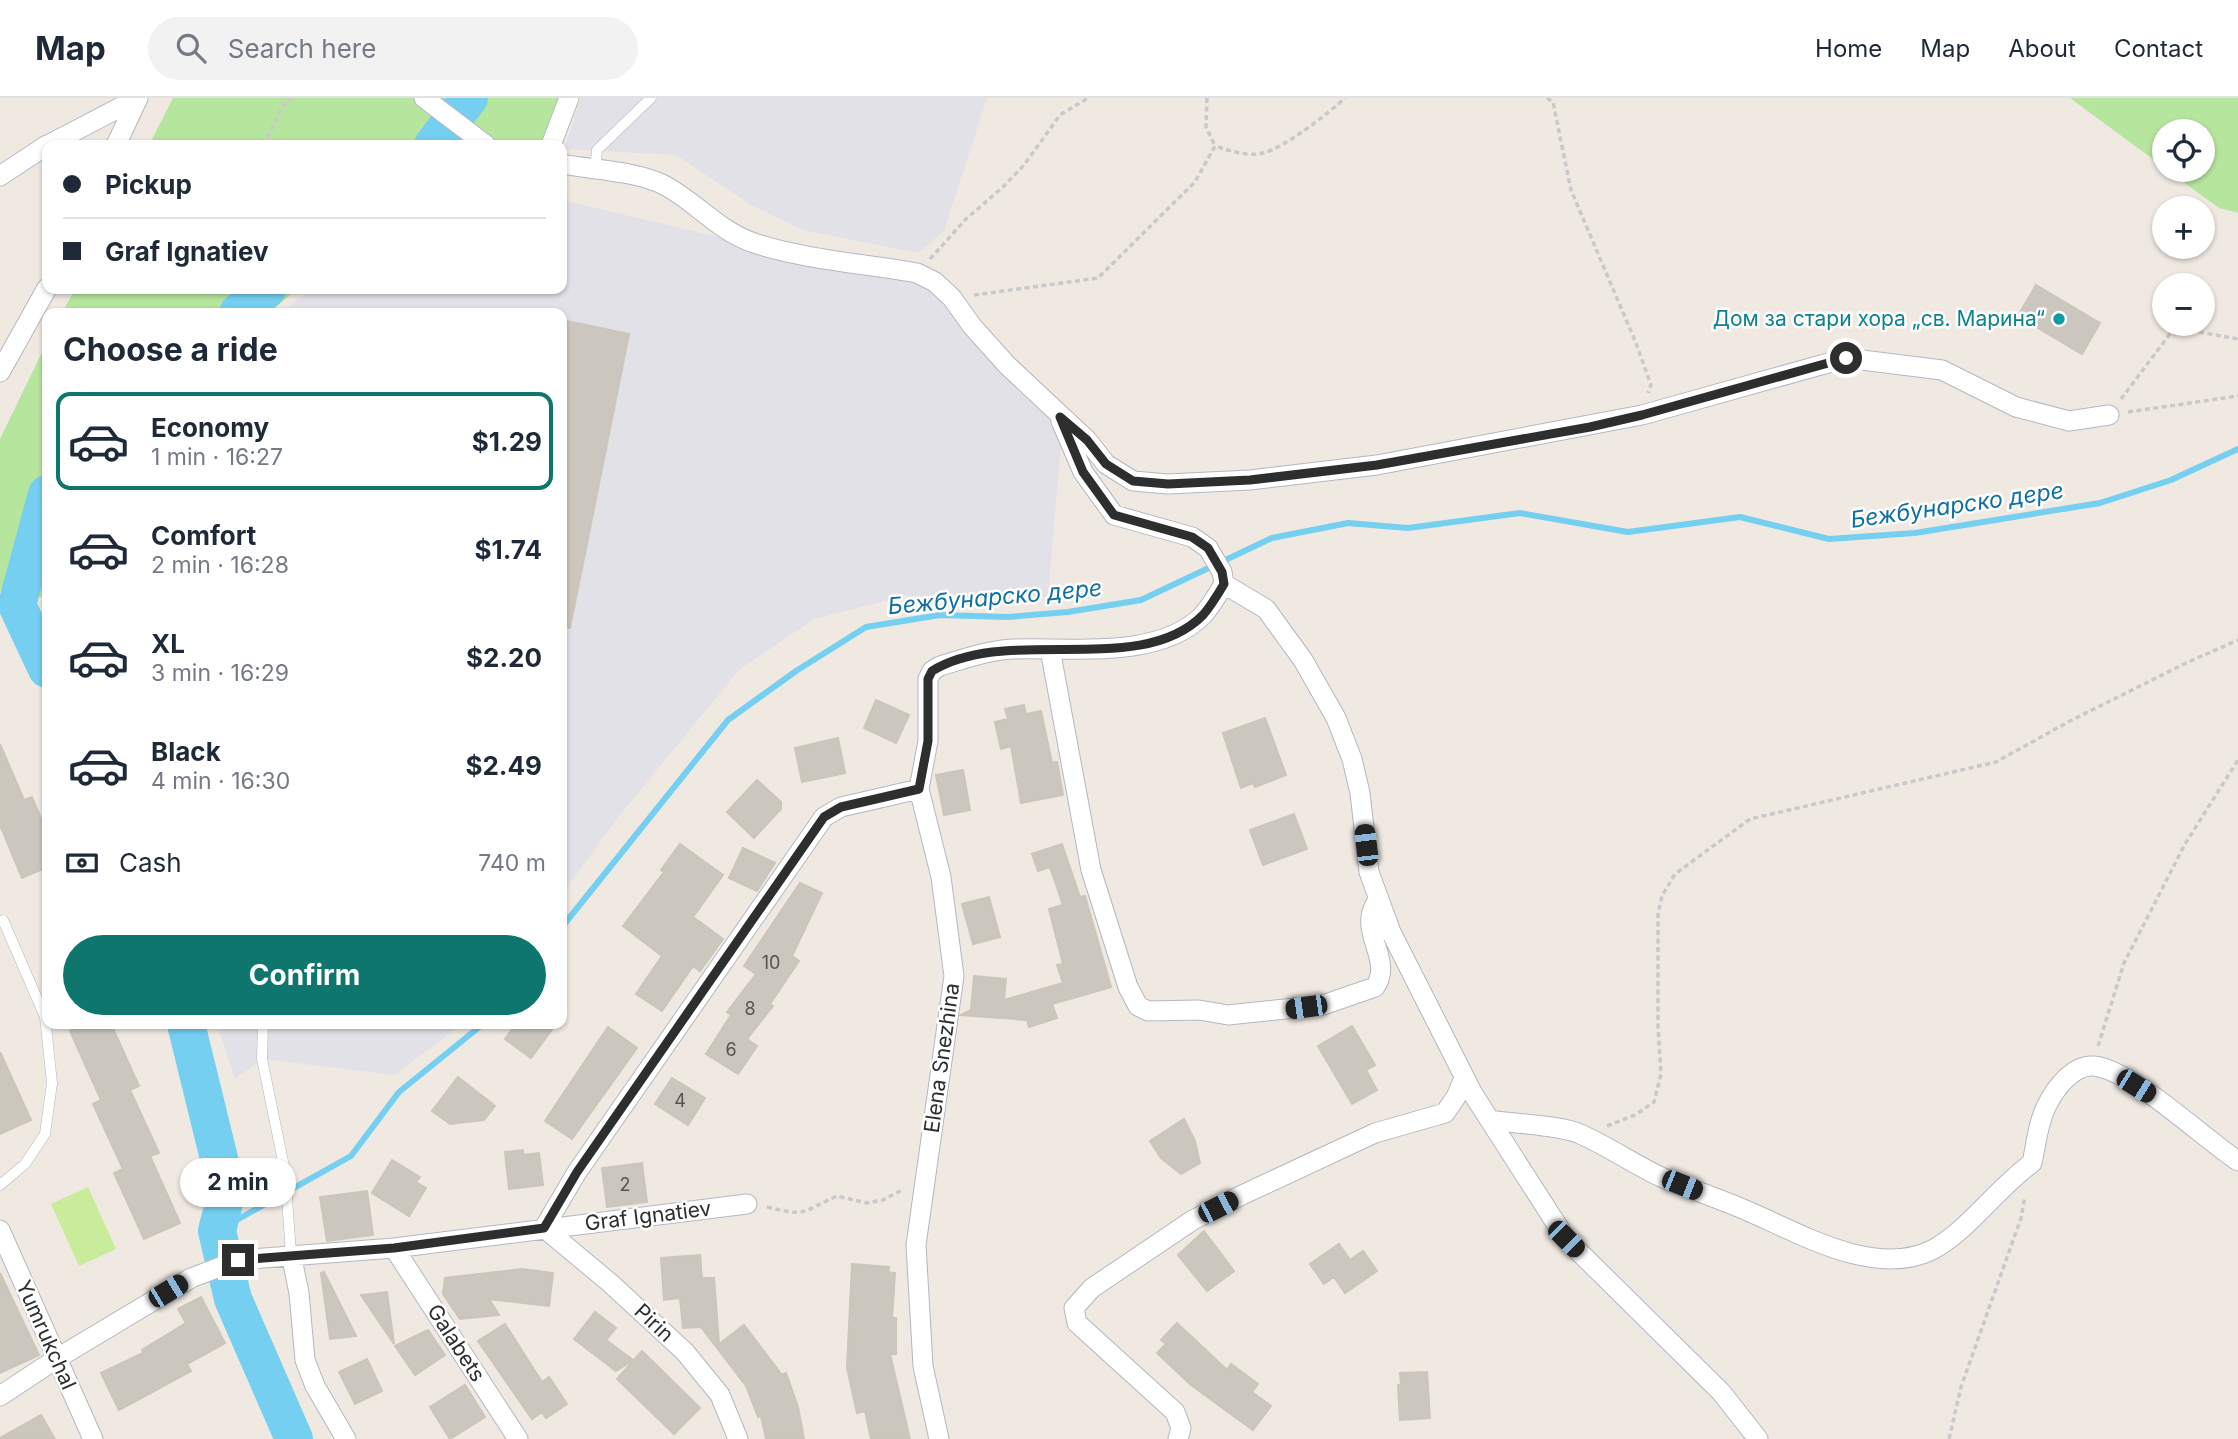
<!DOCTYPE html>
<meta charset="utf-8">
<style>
:root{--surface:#fff;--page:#f2f2f3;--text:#1f2937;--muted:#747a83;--line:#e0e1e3;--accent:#0f766e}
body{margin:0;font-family:Inter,sans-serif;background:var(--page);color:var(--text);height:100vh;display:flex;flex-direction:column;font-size:26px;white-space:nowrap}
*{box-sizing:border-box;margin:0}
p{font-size:23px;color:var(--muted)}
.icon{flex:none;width:38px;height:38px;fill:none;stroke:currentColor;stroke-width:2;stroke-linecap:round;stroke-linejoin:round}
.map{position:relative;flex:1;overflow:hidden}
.details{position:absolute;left:42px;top:210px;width:525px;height:721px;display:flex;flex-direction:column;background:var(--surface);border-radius:14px;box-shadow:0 2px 5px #0004}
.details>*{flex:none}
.hud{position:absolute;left:42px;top:42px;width:525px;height:154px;border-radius:14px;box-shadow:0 2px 5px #0004;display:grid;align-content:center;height:154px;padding:0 21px;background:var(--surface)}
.controls{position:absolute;left:2152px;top:21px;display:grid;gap:14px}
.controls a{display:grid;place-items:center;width:63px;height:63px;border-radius:50%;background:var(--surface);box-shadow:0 2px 5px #0004;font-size:35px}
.end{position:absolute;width:32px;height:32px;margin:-16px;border:9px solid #2e2e2e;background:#fff;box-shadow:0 0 0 4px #fff}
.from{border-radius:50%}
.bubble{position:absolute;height:49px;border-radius:24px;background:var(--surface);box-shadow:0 2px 5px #0004;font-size:23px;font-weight:700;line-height:49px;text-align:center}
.car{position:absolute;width:21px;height:42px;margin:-21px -10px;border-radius:9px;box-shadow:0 0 5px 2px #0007;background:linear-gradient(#222 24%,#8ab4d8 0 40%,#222 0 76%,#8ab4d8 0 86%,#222 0)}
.hud b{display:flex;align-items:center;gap:24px;height:66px;font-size:26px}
.hud b+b{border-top:2px solid var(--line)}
.hud i{width:18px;height:18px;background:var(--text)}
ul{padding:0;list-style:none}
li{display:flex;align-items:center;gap:21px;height:98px;margin:0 14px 10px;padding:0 7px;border:4px solid transparent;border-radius:14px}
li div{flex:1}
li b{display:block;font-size:26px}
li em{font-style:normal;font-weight:700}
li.active{border-color:var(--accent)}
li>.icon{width:63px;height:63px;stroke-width:1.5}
h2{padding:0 21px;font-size:32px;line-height:84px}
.pay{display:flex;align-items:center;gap:18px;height:77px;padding:0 21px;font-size:26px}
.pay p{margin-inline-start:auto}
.primary-button{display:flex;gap:14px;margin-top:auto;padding:14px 21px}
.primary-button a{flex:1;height:80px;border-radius:42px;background:var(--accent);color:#fff;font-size:28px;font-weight:700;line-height:80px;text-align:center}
header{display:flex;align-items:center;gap:42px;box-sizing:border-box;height:98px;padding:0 35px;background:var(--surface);border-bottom:2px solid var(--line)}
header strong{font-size:33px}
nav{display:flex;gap:38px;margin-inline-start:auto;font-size:24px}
.search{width:490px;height:63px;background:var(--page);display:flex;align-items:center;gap:18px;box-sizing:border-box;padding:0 24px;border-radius:38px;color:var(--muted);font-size:26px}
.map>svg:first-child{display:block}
</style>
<header>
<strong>Map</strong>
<div class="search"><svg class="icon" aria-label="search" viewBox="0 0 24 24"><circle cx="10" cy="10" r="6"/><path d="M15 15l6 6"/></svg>Search here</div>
<nav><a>Home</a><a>Map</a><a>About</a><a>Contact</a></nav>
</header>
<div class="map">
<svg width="2238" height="1341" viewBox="0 0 2238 1341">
<rect width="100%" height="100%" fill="#efe9e1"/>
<path fill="#e3e1e8" d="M581 0H987L944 133 918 155 803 132 753 108 676 57 564 51Z
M562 102 926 188 1062 334 1048 499 905 498 814 521 739 572 620 717 562 796V215H281L310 191H562Z
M217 926H462L394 977 263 961 235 981Z"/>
<path fill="#b6e59e" d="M173 0H562L548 47H149Z
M2070 0H2238V115L2219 110 2167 72H2203V33H2165V70Z
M75 191H297L269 215H62Z
M47 244V500L0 493V341Z"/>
<path fill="#c9ec9a" d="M88 1089 116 1151 79 1168 51 1106Z"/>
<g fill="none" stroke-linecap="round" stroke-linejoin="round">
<path stroke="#75cff0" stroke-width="6" d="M562 829 728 622 796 573 866 529 940 517 1008 519 1068 514 1141 502 1272 440 1348 425 1408 430 1520 415 1628 434 1740 419 1829 441 1915 435 2100 405 2171 382 2238 351
M217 1133 351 1058 399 994 483 926"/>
<path stroke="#75cff0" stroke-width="38" d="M433 47 469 0
M238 215 267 191
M47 396 17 507 47 571
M186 926 227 1093 217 1133 233 1201 294 1341"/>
</g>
<path fill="#cbc7bf" stroke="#cbc5ba" stroke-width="2" d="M2036 187 2100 225 2082 256 2018 218Z
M562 222 629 236 570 530 562 529Z
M876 602 909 617 896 645 864 630Z
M1024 607 1026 616 1041 613 1052 665 1057 664 1063 697 1021 705 1011 648 1001 651 995 624 1008 621 1005 611Z
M1265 620 1286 677 1255 689 1253 685 1241 690 1223 635Z
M838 640 845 675 802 684 795 650Z
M0 646 24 702 32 699 47 735V769L22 780 0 727Z
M963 672 970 712 944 717 936 677Z
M757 682 781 704V711L754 740 727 714Z
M1294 716 1307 751 1263 767 1250 732Z
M680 746 723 777 693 819 723 841 700 873 693 868 662 913 636 896 662 858 623 828 664 774 661 772Z
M1062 746 1080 799 1085 798 1111 889 1052 906 1057 920 1029 929 1027 922 961 917 971 912 974 878 1006 881 1004 902 1063 885 1057 867 1063 866 1049 811 1063 807 1050 769 1038 773 1032 756Z
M743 750 775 765 757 793 729 780Z
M800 785 822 795 792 858 799 863 770 906 773 908 747 941 757 948 738 976 706 956 731 917 727 914 756 876 744 868Z
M989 799 1000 839 973 846 962 806Z
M87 926H111L139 988 130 992 159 1055 150 1058 180 1125 144 1141 114 1075 123 1071 93 1006 101 1002 70 933Z
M516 926H556L531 960 505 941Z
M1352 928 1375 967 1366 972 1377 992 1352 1006 1318 948Z
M608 929 637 950 572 1041 545 1023Z
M0 954 31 1022 0 1036Z
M458 979 495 1008 484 1022 450 1026 432 1013Z
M672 980 705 1000 688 1027 655 1006Z
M1184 1021 1195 1043 1200 1065 1181 1076 1161 1060 1150 1043Z
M523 1052V1057L539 1055 543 1087 509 1091 505 1054Z
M392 1062 420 1079 416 1084 426 1090 409 1118 372 1095Z
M642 1065 647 1104 607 1109 602 1070Z
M367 1093 373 1137 327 1143 320 1099Z
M1204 1133 1234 1173 1207 1193 1178 1157Z
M1339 1146 1350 1162 1363 1153 1377 1173 1345 1195 1334 1179 1324 1186 1310 1166Z
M700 1157 702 1180H714L719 1246 744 1227 782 1277 786 1275 798 1309 804 1341H766L761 1318 758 1319 746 1288 701 1229 683 1230 680 1200 664 1202 661 1160Z
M852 1166 889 1169 888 1174 895 1175 892 1220H896V1256H890L910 1341H871L865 1313 857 1315 847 1270Z
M522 1171 553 1175 549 1208 489 1201 499 1217 460 1221 443 1196 445 1180Z
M324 1174 356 1238 330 1241 321 1175Z
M0 1175 39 1257 0 1275Z
M387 1194 394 1246 361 1197Z
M201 1199 225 1245 187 1266 191 1273 119 1312 101 1275 143 1255 142 1252 186 1225 178 1211Z
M595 1214 616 1230 606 1242 633 1262 616 1273 574 1241Z
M1177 1225 1227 1272 1231 1266 1258 1286 1252 1294 1271 1308 1253 1332 1191 1287 1157 1255 1166 1246 1161 1242Z
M505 1226 542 1284 549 1279 567 1306 546 1320 542 1314 532 1321 478 1243Z
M428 1232 445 1257 415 1277 395 1248Z
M642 1253 700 1310 674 1336 617 1281Z
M367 1261 382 1293 355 1306 339 1274Z
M1427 1274 1430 1320 1400 1322 1398 1287H1401L1400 1275Z
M465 1287 485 1319 450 1341 430 1309Z
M41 1317 55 1341H0V1340Z"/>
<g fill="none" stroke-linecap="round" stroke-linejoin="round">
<g stroke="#b4b7c1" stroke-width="11">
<path id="lane" d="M595 72 597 52 651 0
M263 926 262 961 285 1073 291 1156
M0 1087 25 1066 45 1036 52 985 45 919 3 822"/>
</g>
<g stroke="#b4b7c1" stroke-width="21">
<path id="street" d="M424 0 486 47
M48 47 138 0
M116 47 138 0
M551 47 569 0
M562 66C593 72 638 73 666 88 698 106 719 133 754 145 802 161 866 166 917 175L935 184 952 200 972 228 1007 267 1087 342 1106 366 1133 383 1168 386 1250 382 1377 367 1642 317 1846 260 1942 272 2016 309 2069 323 2109 317
M0 78 47 47
M0 274 47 190
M1061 323 1083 374 1114 417 1192 439 1208 450 1222 474 1224 486 1266 511 1303 562 1336 620 1352 661 1360 695 1369 774 1391 834 1473 996 1566 1141 1721 1294 1758 1341
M1050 551 1091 772 1128 889 1138 908 1148 913 1199 912 1228 917 1323 907 1375 889C1395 861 1354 831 1379 801
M1491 1022C1515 1026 1560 1027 1580 1036 1608 1048 1633 1066 1661 1079 1690 1091 1720 1101 1750 1114 1801 1136 1875 1180 1932 1152 1967 1134 1998 1089 2032 1065 2036 1047 2038 1024 2047 1007 2055 991 2073 966 2094 968 2132 972 2203 1040 2238 1063
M0 1132 93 1341
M394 1150 518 1341
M291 1156 299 1195 305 1262 315 1288 346 1341
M0 1298 56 1261 191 1180 238 1162 394 1150 747 1106
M738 1341 720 1297 685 1254 609 1184 544 1130 577 1074 824 719 841 709 919 691
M939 1341 923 1268 916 1147 954 878 941 779 919 691 928 643V581L932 573 940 568C964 561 989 552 1013 551 1070 549 1159 562 1203 517 1211 508 1218 496 1224 486
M1178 1341 1181 1330 1175 1314 1077 1225 1074 1210 1092 1190 1193 1122 1242 1097 1375 1035 1445 1015 1456 999 1464 980"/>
</g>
<path stroke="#c9c9c9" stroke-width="3.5" stroke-dasharray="5 3.5" stroke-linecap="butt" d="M1207 0 1206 29 1215 48
M1547 0 1553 4 1571 92 1636 245 1651 287 1648 295
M264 47 281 11 291 0
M930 161 966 121 1003 89 1024 67 1060 17 1088 0
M974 197 1098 180 1195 84 1215 48C1231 53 1247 59 1263 55 1284 50 1329 15 1345 0
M2121 301 2170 236 2199 234 2238 241
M2128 314 2238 298
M2098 948 2124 865 2185 746 2238 662
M1607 1028 1635 1017 1654 1004 1661 976 1658 929V815L1662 798 1675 776 1750 721 1996 664 2068 624 2184 566 2238 542
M767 1109C808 1119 801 1114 837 1098L867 1105 883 1102 904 1091
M1949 1341 1961 1289 2021 1120 2025 1098"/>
<use href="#lane" stroke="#fff" stroke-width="10"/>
<use href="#street" stroke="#fff" stroke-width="19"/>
</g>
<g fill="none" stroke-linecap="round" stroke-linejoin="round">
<path stroke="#2e2e2e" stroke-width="9" d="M238 1162 394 1150 544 1130 577 1074 824 719 841 709 919 691 928 643V581L932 573C1009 526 1140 581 1203 517 1211 508 1218 496 1224 486L1222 474 1208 450 1192 439 1114 417 1083 374 1060 319 1087 342 1106 366 1133 383 1168 386 1250 382 1377 367 1590 329 1642 317 1846 260"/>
</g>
<circle fill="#0f9aa8" stroke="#fff" stroke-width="2.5" cx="2059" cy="221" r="7"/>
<g text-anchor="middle" stroke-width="5" stroke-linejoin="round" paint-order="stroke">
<g font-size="18" fill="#555452">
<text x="771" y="871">10</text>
<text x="750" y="917">8</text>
<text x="731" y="958">6</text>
<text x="680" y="1009">4</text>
<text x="625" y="1093">2</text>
</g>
<g font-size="21" fill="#0d838f" stroke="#fff" text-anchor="end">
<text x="2045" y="228">Дом за стари хора „св. Марина“</text>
</g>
<g font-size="21" fill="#2e2e2e" stroke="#fff">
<text transform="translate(942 960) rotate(-82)" y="7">Elena Snezhina</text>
<text transform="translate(648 1118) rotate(-7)" y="7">Graf Ignatiev</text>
<text transform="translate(654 1225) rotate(43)" y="7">Pirin</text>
<text transform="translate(46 1237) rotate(66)" y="7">Yumrukchal</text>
<text transform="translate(456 1245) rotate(57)" y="7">Galabets</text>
</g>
<g font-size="23" font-style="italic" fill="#0d6fa3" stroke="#fff">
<text transform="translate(1957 407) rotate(-8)" y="8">Бежбунарско дере</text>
<text transform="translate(995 499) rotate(-5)" y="8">Бежбунарско дере</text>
</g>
</g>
</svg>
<div class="controls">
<a><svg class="icon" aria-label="locate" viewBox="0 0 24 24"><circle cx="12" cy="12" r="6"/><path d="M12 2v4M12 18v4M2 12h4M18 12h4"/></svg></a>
<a>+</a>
<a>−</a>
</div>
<i class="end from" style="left:1846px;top:260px"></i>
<i class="end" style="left:238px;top:1162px"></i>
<div class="bubble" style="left:180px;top:1060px;width:116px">2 min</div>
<i class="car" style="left:1366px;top:747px;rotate:353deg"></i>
<i class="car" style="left:1306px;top:909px;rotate:262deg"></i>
<i class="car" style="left:2136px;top:988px;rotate:122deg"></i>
<i class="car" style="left:1682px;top:1087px;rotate:112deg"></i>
<i class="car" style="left:1218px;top:1109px;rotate:63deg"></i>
<i class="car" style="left:1566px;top:1141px;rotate:135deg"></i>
<i class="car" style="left:168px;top:1193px;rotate:59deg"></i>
<div class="hud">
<b><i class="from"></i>Pickup</b>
<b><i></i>Graf Ignatiev</b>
</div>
<section class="details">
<h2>Choose a ride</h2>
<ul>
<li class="active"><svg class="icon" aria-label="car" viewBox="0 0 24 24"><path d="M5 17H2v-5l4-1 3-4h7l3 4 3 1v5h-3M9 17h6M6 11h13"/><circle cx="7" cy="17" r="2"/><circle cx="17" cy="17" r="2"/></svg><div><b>Economy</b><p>1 min · 16:27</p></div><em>$1.29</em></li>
<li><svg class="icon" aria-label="car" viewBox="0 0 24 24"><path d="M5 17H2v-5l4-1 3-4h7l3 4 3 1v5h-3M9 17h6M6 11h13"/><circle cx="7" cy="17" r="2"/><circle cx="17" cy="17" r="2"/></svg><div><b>Comfort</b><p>2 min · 16:28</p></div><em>$1.74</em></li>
<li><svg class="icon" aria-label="car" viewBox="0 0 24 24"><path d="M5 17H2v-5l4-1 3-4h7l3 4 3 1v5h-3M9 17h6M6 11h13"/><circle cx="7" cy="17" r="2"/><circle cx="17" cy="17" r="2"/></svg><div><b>XL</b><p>3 min · 16:29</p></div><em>$2.20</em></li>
<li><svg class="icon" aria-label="car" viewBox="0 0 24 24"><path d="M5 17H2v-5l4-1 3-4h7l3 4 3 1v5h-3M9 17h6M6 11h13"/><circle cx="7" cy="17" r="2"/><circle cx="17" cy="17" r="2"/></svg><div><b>Black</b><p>4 min · 16:30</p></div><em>$2.49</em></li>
</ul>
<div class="pay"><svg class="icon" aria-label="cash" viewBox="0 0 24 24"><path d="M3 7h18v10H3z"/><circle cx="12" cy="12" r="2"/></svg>Cash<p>740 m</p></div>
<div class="primary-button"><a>Confirm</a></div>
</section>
</div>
